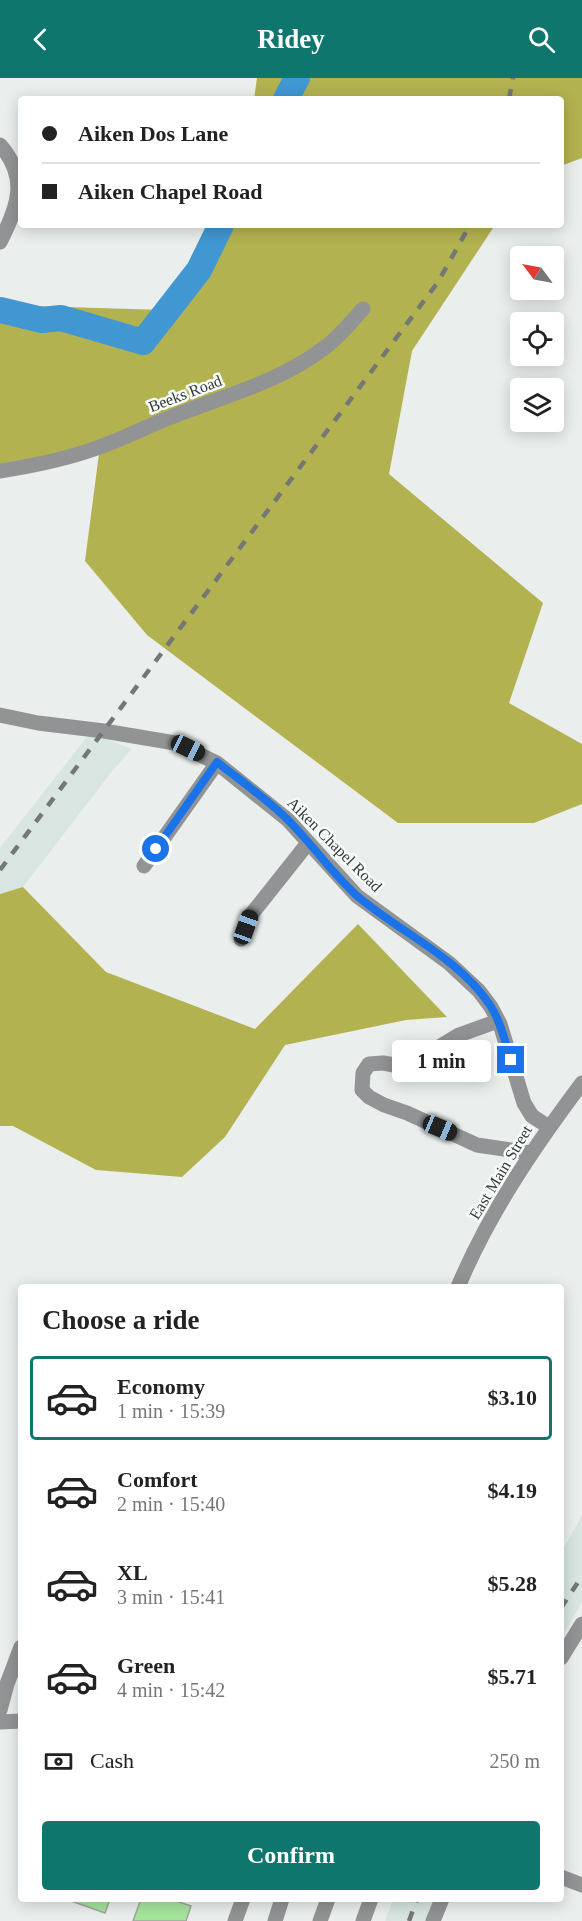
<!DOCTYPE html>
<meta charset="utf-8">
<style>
:root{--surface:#fff;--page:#f6f6f6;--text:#222;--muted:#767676;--line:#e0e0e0;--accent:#0f766e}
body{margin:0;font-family:"Times New Roman",serif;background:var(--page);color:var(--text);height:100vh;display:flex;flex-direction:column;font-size:22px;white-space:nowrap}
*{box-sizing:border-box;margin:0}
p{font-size:20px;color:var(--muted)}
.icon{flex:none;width:33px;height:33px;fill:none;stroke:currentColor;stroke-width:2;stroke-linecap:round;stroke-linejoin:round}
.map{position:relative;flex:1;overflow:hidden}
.sheet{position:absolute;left:18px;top:1206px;width:546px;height:618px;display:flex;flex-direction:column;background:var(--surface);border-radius:6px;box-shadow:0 3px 15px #0003}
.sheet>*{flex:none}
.top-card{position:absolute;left:18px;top:18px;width:546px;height:132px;border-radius:6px;box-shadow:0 3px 15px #0003;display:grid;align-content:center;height:132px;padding:0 24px;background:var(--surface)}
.needle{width:39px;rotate:302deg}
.buttons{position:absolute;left:510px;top:168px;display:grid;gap:12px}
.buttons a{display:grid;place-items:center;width:54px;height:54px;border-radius:6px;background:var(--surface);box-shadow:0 3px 15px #0003;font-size:30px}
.end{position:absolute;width:27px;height:27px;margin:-14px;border:8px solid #1a73e8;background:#fff;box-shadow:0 0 0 3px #fff}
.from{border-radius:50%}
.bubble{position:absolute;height:42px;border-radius:6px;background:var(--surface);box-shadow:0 3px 15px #0003;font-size:20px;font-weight:700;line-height:42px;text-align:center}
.car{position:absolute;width:18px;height:36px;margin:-18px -9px;border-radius:8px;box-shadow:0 0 4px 2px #0007;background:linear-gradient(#222 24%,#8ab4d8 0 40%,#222 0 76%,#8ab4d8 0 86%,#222 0)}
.top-card b{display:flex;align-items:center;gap:21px;height:57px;font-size:22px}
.top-card b+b{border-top:2px solid var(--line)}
.top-card i{width:15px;height:15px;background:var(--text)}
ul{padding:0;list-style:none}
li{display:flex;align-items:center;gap:18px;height:84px;margin:0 12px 9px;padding:0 12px;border:3px solid transparent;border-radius:6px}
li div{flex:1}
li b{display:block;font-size:22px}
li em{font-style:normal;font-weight:700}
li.current{border-color:var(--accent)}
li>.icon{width:54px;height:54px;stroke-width:1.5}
h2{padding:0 24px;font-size:27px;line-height:72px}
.pay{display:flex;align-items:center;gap:15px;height:66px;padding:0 24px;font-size:22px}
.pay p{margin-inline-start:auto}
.button{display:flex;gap:12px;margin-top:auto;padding:12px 24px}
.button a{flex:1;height:69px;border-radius:6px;background:var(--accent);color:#fff;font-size:24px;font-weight:700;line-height:69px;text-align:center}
header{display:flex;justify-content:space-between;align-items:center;height:78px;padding:0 24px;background:var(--accent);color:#fff;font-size:27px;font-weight:700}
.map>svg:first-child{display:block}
</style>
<header><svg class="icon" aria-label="back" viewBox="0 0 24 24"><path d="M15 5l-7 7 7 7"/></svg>Ridey<svg class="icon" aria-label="search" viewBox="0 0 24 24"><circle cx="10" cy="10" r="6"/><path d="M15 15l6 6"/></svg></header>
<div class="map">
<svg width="582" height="1843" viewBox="0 0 582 1843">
<rect width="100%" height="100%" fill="#eaefed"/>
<path fill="#d8e5e1" d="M90 655 132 671 113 692 23 809 0 816V770Z
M582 1437V1524L561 1561V1475Z
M393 1821H443L435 1843H385Z"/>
<path fill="#b3b250" d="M257 0H582V80L561 88V21H254Z
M213 147H495L412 273 389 396 543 525 509 625 582 666V726L534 745H398L147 557 85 483 100 368 0 386V227L164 232Z
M23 809 106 894 255 951 358 846 447 939 406 942 285 967 225 1059 182 1099 96 1092 13 1048H0V816Z"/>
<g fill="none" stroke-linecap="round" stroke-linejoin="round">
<path stroke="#4197d2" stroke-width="26" d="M286 21 297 0
M0 232 42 242 61 240 143 264 199 192 221 147"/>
</g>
<path fill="#a5e69c" stroke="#a3a6a2" stroke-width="1.5" d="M71 1821H110L105 1835 71 1823Z
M141 1821H170L191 1828 186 1843H133Z"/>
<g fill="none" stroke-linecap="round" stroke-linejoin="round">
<path stroke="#919394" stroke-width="15" d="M0 67C29 100 18 129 0 164
M0 393C32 388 63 382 94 371 121 362 147 348 174 338 224 318 280 304 324 270 339 259 350 245 363 231
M0 637 38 645 104 653 175 665 217 685 288 742 357 818 449 885 479 913 491 929 500 946 524 1025 532 1038 549 1049
M144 788 217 685
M241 861 250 838 308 765
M498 943 459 957 436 971 425 985 416 991 383 985 369 986 363 995 362 1012 369 1019 384 1027 407 1035 477 1067 531 1075
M458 1209C489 1135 534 1069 582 1005
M561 1580 582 1546
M0 1632 7 1606 21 1569
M0 1644 21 1643
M561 1799 582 1807
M235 1843 243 1821
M275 1843 282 1821
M320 1843 328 1821
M363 1843 371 1821
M433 1843 442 1821"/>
<path stroke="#747776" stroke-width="4.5" stroke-dasharray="10 10" stroke-linecap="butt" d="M509 21 513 0
M0 792 438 204 470 147
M561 1530 582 1498
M409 1843 417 1821"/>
</g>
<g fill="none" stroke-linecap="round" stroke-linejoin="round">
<path stroke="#1a73e8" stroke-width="8" d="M156 771 217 684C241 703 267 721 288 742 312 766 331 794 356 817 399 854 457 878 490 927 501 944 505 964 511 982"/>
</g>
<g text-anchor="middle" stroke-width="5" stroke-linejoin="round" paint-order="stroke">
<g font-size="16" fill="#363837" stroke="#f7fcfb">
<text transform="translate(185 315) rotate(-21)" y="6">Beeks Road</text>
<text transform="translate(335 766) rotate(45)" y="6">Aiken Chapel Road</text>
<text transform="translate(500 1094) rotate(-59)" y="6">East Main Street</text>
</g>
</g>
</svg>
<div class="buttons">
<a><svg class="needle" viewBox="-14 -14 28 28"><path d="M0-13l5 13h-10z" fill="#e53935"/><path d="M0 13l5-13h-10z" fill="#767676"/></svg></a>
<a><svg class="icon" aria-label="locate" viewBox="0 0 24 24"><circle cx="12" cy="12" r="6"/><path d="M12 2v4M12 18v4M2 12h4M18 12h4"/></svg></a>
<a><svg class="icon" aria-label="layers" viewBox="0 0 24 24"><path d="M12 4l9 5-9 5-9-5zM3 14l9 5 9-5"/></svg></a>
</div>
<i class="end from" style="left:156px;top:771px"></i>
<i class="end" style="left:511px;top:982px"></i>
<div class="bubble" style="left:392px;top:962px;width:99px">1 min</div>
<i class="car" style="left:188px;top:670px;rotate:116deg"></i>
<i class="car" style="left:246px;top:849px;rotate:20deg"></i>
<i class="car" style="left:440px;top:1050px;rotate:113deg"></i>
<div class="top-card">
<b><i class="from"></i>Aiken Dos Lane</b>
<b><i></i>Aiken Chapel Road</b>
</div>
<section class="sheet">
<h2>Choose a ride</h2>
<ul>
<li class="current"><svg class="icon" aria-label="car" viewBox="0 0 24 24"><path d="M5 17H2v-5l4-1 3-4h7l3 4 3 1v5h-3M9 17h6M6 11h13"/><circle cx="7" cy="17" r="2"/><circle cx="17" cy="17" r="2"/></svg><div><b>Economy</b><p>1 min · 15:39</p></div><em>$3.10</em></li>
<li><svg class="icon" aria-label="car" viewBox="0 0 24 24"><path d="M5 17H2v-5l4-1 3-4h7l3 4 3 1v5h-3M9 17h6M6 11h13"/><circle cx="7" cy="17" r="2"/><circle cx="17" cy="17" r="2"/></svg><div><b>Comfort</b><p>2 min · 15:40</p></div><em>$4.19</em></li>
<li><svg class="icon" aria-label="car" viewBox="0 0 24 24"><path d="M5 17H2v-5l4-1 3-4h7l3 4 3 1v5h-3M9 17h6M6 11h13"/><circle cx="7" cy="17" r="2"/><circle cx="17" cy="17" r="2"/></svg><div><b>XL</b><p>3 min · 15:41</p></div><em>$5.28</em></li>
<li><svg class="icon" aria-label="car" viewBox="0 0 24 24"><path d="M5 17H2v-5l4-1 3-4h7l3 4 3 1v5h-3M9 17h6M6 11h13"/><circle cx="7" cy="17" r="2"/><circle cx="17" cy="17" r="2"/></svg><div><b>Green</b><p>4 min · 15:42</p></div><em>$5.71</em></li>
</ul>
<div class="pay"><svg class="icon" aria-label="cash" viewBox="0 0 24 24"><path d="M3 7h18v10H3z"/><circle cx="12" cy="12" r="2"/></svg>Cash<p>250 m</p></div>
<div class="button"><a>Confirm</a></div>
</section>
</div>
